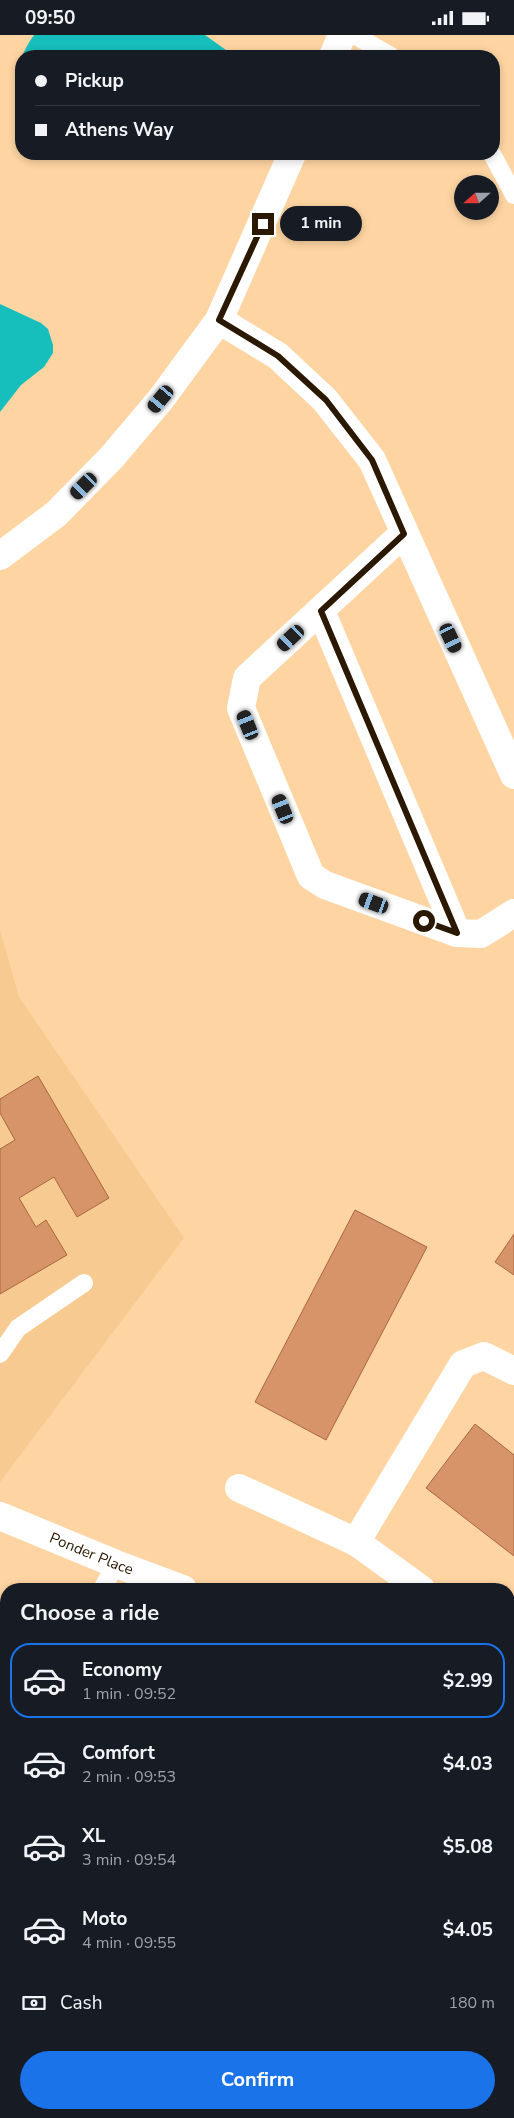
<!DOCTYPE html>
<meta charset="utf-8">
<style>
:root{--surface:#171b24;--page:#20242c;--text:#f1f3f6;--muted:#9ea1a6;--line:#363941;--accent:#1a73e8}
body{margin:0;font-family:"Nunito Sans",sans-serif;background:var(--page);color:var(--text);height:100vh;display:flex;flex-direction:column;font-size:19px;white-space:nowrap}
*{box-sizing:border-box;margin:0}
p{font-size:16px;color:var(--muted)}
.icon{flex:none;width:28px;height:28px;fill:none;stroke:currentColor;stroke-width:2;stroke-linecap:round;stroke-linejoin:round}
.map{position:relative;flex:1;overflow:hidden}
.panel{position:absolute;left:0px;top:1548px;width:515px;height:536px;display:flex;flex-direction:column;background:var(--surface);border-radius:20px 20px 0 0;box-shadow:0 2px 8px #0003}
.panel>*{flex:none}
.top-card{position:absolute;left:15px;top:15px;width:485px;height:110px;border-radius:20px;box-shadow:0 2px 8px #0003;display:grid;align-content:center;height:110px;padding:0 20px;background:var(--surface)}
.needle{width:32px;rotate:249deg}
.tools{position:absolute;left:454px;top:140px;display:grid;gap:10px}
.tools a{display:grid;place-items:center;width:45px;height:45px;border-radius:50%;background:var(--surface);box-shadow:0 2px 8px #0003;font-size:25px}
.end{position:absolute;width:22px;height:22px;margin:-11px;border:6px solid #2b1800;background:#fff;box-shadow:0 0 0 2px #fff}
.from{border-radius:50%}
.bubble{position:absolute;height:35px;border-radius:18px;background:var(--surface);box-shadow:0 2px 8px #0003;font-size:16px;font-weight:700;line-height:35px;text-align:center}
.car{position:absolute;width:15px;height:30px;margin:-15px -8px;border-radius:6px;box-shadow:0 0 4px 1px #0007;background:linear-gradient(#222 24%,#8ab4d8 0 40%,#222 0 76%,#8ab4d8 0 86%,#222 0)}
.top-card b{display:flex;align-items:center;gap:18px;height:48px;font-size:19px}
.top-card b+b{border-top:1px solid var(--line)}
.top-card i{width:12px;height:12px;background:var(--text)}
ul{padding:0;list-style:none}
li{display:flex;align-items:center;gap:15px;height:75px;margin:0 10px 8px;padding:0 10px;border:2px solid transparent;border-radius:20px}
li div{flex:1}
li b{display:block;font-size:19px}
li em{font-style:normal;font-weight:700}
li.current{border-color:var(--accent)}
li>.icon{width:45px;height:45px;stroke-width:1.5}
h2{padding:0 20px;font-size:22px;line-height:60px}
.pay{display:flex;align-items:center;gap:12px;height:55px;padding:0 20px;font-size:19px}
.pay p{margin-inline-start:auto}
.primary-button{display:flex;gap:10px;margin-top:auto;padding:10px 20px}
.primary-button a{flex:1;height:58px;border-radius:30px;background:var(--accent);color:#fff;font-size:20px;font-weight:700;line-height:58px;text-align:center}
.status{display:flex;justify-content:space-between;align-items:center;height:35px;padding:0 25px;background:var(--surface);direction:ltr}
.status svg{height:14px;fill:currentColor}
.map>svg:first-child{display:block}
</style>
<div class="status"><b>09:50</b><svg viewBox="0 0 49 12"><path d="M0 12V9h3v3zM5 12V6h3v6zM10 12V3h3v9zM15 12V0h3v12zM26 1h20v11H26zM47 4h2v5h-2z"/></svg></div>
<div class="map">
<svg width="514" height="2083" viewBox="0 0 514 2083">
<rect width="100%" height="100%" fill="#fed5a2"/>
<path fill="#f7ca91" d="M0 895 19 962 184 1203 0 1447Z"/>
<path fill="#16bfbc" d="M34 0H205L226 15 228 21H21V76C11 49 17 24 34 0Z
M0 269 41 288 48 294 53 310V318L44 332 21 350 0 377Z"/>
<path fill="#d89469" stroke="#a8683d" d="M38 1041 109 1163 77 1182 54 1142 19 1163 36 1192 46 1185 67 1220 0 1259V1114L15 1105 0 1078V1064Z
M355 1175 427 1212 326 1405 255 1367Z
M514 1199V1240L495 1227Z
M475 1389 514 1420V1521L426 1453Z
M154 2078H329L320 2083H145Z"/>
<g fill="none" stroke-linecap="round" stroke-linejoin="round">
<path stroke="#fff" stroke-width="18" d="M354 0 391 21
M492 119 514 160
M0 1319 18 1293 84 1248
M102 1554 116 1529
M0 1638 6 1634
M0 1741 6 1737
M0 1882 6 1891"/>
<g stroke="#fff" stroke-width="28">
<path d="M219 285 278 321 325 365 372 425 514 740"/>
<path d="M403 499 247 643 241 673 311 841 325 850 457 898 481 899 514 878"/>
<path d="M321 576 457 898"/>
<path d="M239 1453 356 1507 463 1329 484 1321 514 1336"/>
<path id="s1" d="M0 1481 116 1529 183 1554"/>
<path d="M356 1507 421 1554"/>
<path d="M509 1623 514 1628"/>
<path d="M509 1776 514 1784"/>
</g>
<path stroke="#fff" stroke-width="28" d="M333 21 342 0
M0 521 56 479 112 422 161 364 219 285 292 119"/>
</g>
<g fill="none" stroke-linecap="round" stroke-linejoin="round">
<path stroke="#2b1800" stroke-width="6" d="M263 189 219 285 278 321 326 365 372 425 404 499 321 576 457 898 424 886"/>
</g>
<g text-anchor="middle" stroke-width="5" stroke-linejoin="round" paint-order="stroke">
<g font-size="15" fill="#2b1800" stroke="#fbe7cd">
<text dy="5" stroke="none"><textPath href="#s1" startOffset="99">Ponder Place</textPath></text>
</g>
</g>
</svg>
<div class="tools">
<a><svg class="needle" viewBox="-14 -14 28 28"><path d="M0-13l5 13h-10z" fill="#e53935"/><path d="M0 13l5-13h-10z" fill="#9ea1a6"/></svg></a>
</div>
<i class="end from" style="left:424px;top:886px"></i>
<i class="end" style="left:263px;top:189px"></i>
<div class="bubble" style="left:280px;top:171px;width:82px">1 min</div>
<i class="car" style="left:161px;top:364px;rotate:220deg"></i>
<i class="car" style="left:84px;top:451px;rotate:225deg"></i>
<i class="car" style="left:291px;top:603px;rotate:227deg"></i>
<i class="car" style="left:451px;top:603px;rotate:155deg"></i>
<i class="car" style="left:248px;top:690px;rotate:338deg"></i>
<i class="car" style="left:283px;top:774px;rotate:338deg"></i>
<i class="car" style="left:374px;top:868px;rotate:290deg"></i>
<div class="top-card">
<b><i class="from"></i>Pickup</b>
<b><i></i>Athens Way</b>
</div>
<section class="panel">
<h2>Choose a ride</h2>
<ul>
<li class="current"><svg class="icon" aria-label="car" viewBox="0 0 24 24"><path d="M5 17H2v-5l4-1 3-4h7l3 4 3 1v5h-3M9 17h6M6 11h13"/><circle cx="7" cy="17" r="2"/><circle cx="17" cy="17" r="2"/></svg><div><b>Economy</b><p>1 min · 09:52</p></div><em>$2.99</em></li>
<li><svg class="icon" aria-label="car" viewBox="0 0 24 24"><path d="M5 17H2v-5l4-1 3-4h7l3 4 3 1v5h-3M9 17h6M6 11h13"/><circle cx="7" cy="17" r="2"/><circle cx="17" cy="17" r="2"/></svg><div><b>Comfort</b><p>2 min · 09:53</p></div><em>$4.03</em></li>
<li><svg class="icon" aria-label="car" viewBox="0 0 24 24"><path d="M5 17H2v-5l4-1 3-4h7l3 4 3 1v5h-3M9 17h6M6 11h13"/><circle cx="7" cy="17" r="2"/><circle cx="17" cy="17" r="2"/></svg><div><b>XL</b><p>3 min · 09:54</p></div><em>$5.08</em></li>
<li><svg class="icon" aria-label="car" viewBox="0 0 24 24"><path d="M5 17H2v-5l4-1 3-4h7l3 4 3 1v5h-3M9 17h6M6 11h13"/><circle cx="7" cy="17" r="2"/><circle cx="17" cy="17" r="2"/></svg><div><b>Moto</b><p>4 min · 09:55</p></div><em>$4.05</em></li>
</ul>
<div class="pay"><svg class="icon" aria-label="cash" viewBox="0 0 24 24"><path d="M3 7h18v10H3z"/><circle cx="12" cy="12" r="2"/></svg>Cash<p>180 m</p></div>
<div class="primary-button"><a>Confirm</a></div>
</section>
</div>
